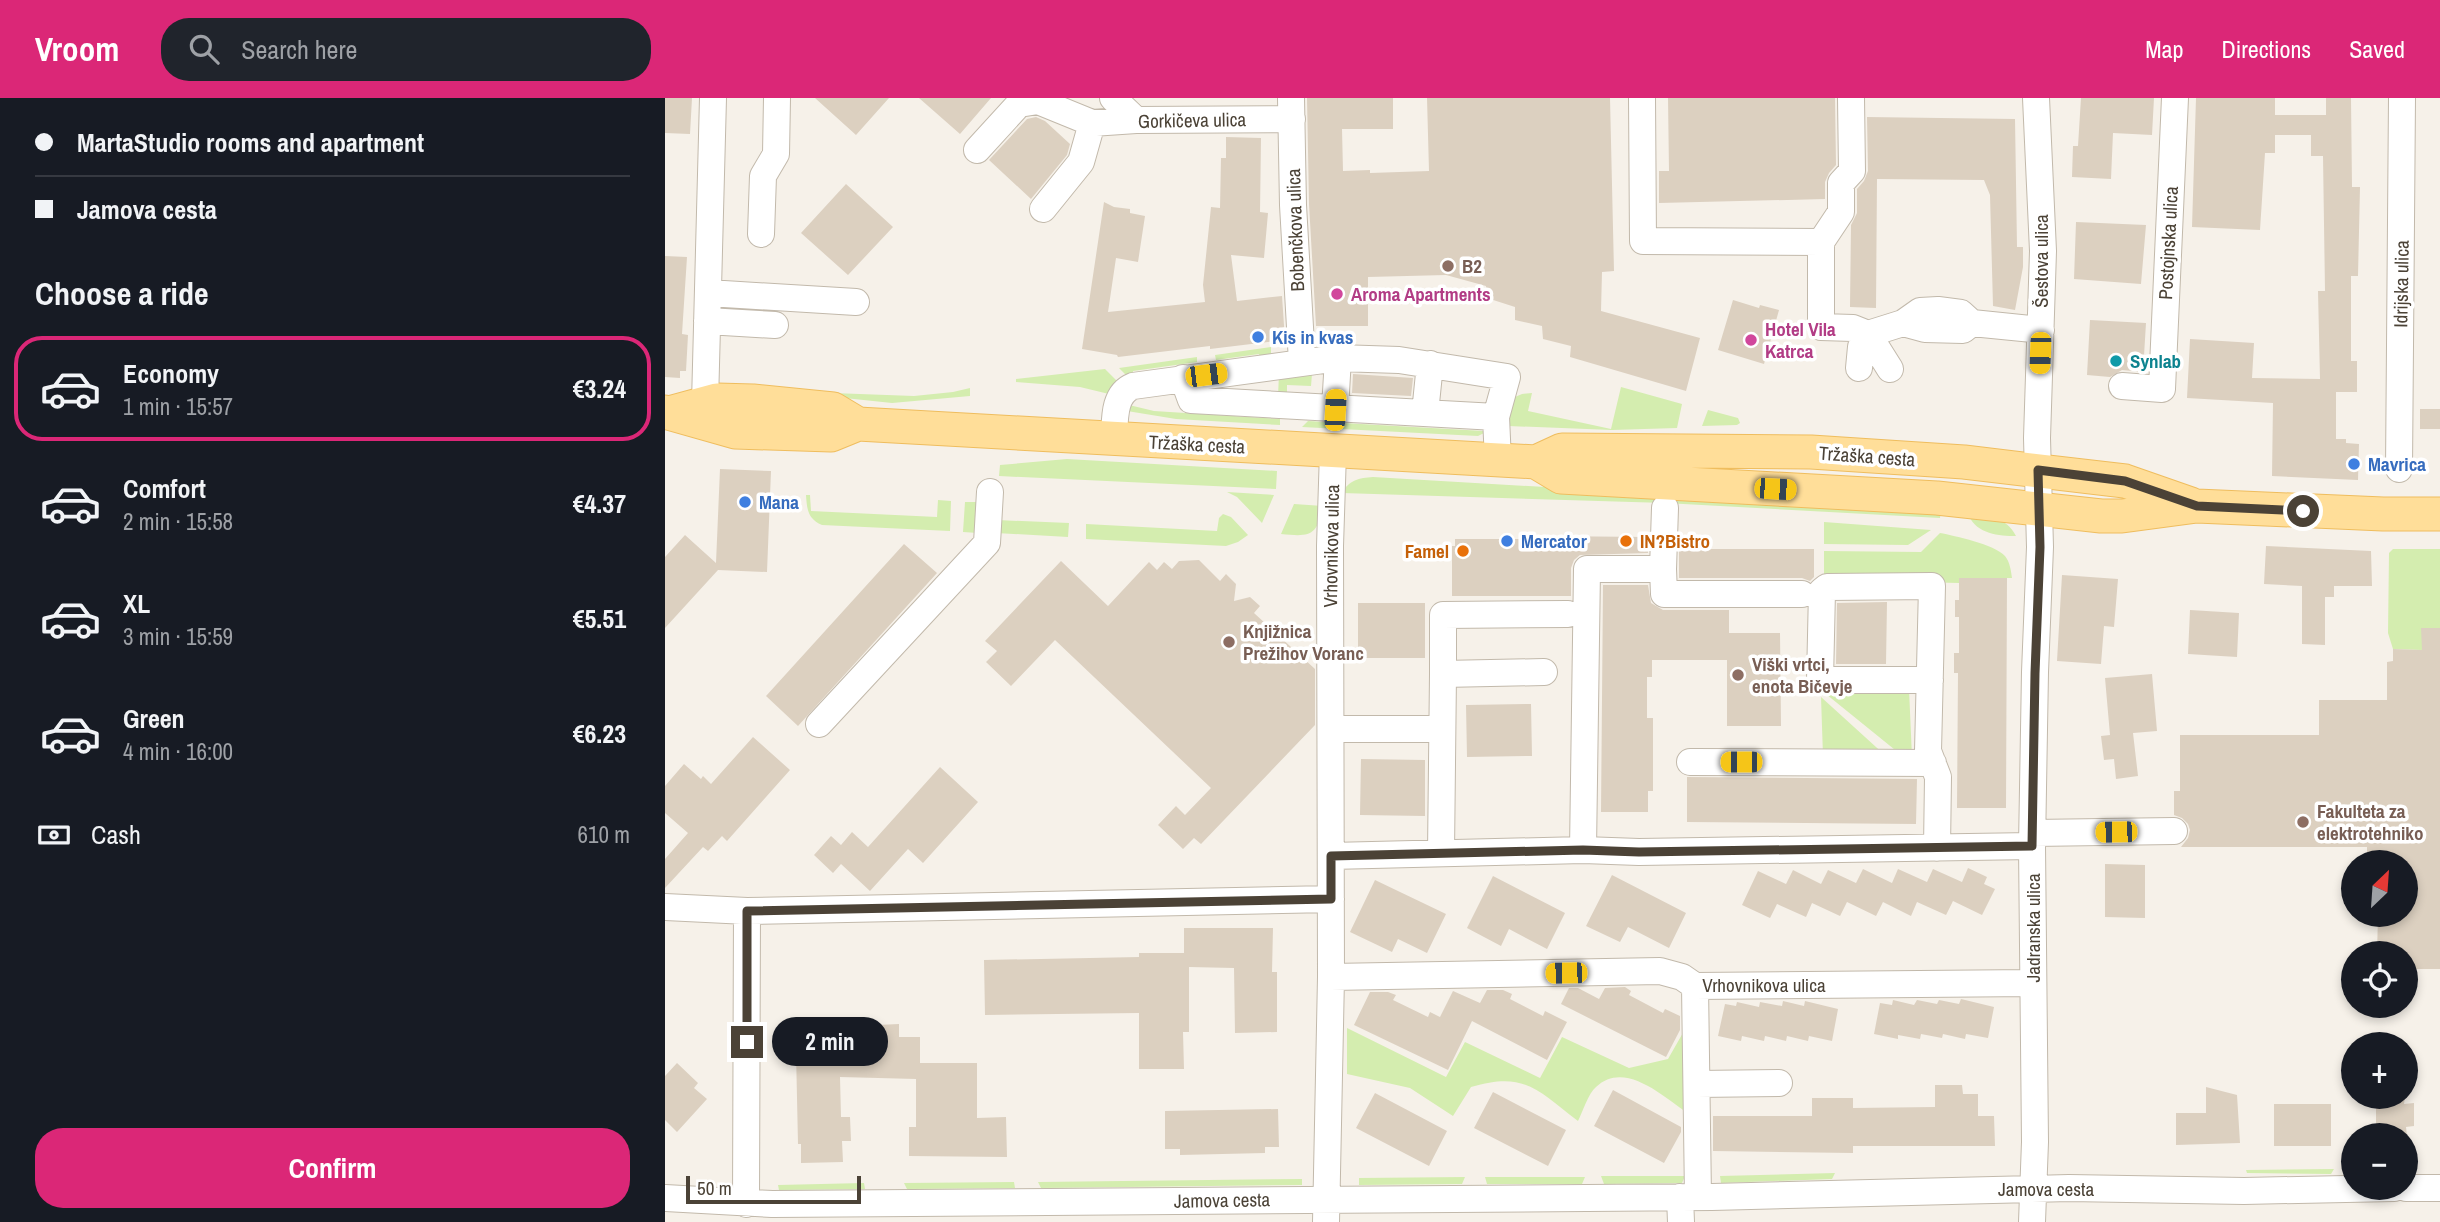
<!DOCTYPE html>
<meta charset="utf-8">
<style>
:root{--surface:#171b24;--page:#20242c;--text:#f1f3f6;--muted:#9ea1a6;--line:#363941;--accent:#db2777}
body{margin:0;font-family:"Archivo Narrow",sans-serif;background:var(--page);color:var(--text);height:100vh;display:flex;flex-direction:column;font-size:26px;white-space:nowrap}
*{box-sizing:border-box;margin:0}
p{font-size:23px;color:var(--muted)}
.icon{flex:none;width:38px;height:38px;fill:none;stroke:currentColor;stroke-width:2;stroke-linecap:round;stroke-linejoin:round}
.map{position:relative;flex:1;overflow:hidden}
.details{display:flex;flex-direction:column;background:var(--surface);width:665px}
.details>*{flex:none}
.guide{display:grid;align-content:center;height:154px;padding:0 35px;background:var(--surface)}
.needle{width:46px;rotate:25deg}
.controls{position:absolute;left:1676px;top:752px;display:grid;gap:14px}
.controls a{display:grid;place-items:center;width:77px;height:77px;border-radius:50%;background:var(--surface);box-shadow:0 4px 10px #0003;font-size:35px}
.scale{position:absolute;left:21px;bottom:18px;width:175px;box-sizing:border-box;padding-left:7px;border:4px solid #4b4236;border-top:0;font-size:19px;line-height:24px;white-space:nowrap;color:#4b4236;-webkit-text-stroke:5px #fff;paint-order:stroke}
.end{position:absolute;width:32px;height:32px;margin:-16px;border:9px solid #4b4236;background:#fff;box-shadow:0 0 0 4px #fff}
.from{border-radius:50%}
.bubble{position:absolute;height:49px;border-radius:24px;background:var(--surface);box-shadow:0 4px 10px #0003;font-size:23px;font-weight:700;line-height:49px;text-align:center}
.car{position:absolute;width:21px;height:42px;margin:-21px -10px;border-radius:9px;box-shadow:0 0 5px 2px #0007;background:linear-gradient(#f5c518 24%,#345 0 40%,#f5c518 0 76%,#345 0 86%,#f5c518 0)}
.guide b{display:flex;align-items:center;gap:24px;height:66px;font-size:26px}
.guide b+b{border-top:2px solid var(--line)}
.guide i{width:18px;height:18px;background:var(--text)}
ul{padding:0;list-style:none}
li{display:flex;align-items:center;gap:21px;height:105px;margin:0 14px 10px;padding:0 21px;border:4px solid transparent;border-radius:28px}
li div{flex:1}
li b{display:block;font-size:26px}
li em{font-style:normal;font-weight:700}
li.on{border-color:var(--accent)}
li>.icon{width:63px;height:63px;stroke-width:1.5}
h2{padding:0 35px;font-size:32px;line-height:84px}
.pay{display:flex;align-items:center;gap:18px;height:77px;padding:0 35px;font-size:26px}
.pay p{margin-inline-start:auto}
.cta{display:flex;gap:14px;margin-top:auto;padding:14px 35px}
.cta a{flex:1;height:80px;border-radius:28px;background:var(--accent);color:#fff;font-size:28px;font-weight:700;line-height:80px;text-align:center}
header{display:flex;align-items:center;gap:42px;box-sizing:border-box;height:98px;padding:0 35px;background:var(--accent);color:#fff}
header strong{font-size:33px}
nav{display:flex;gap:38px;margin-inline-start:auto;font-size:24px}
.search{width:490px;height:63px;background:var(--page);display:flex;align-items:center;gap:18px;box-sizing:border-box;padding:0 24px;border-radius:28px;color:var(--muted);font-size:26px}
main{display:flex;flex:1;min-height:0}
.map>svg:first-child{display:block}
</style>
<header>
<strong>Vroom</strong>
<div class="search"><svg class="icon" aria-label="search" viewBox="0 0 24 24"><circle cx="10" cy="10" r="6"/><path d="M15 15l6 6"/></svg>Search here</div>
<nav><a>Map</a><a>Directions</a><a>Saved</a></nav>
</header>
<main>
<section class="details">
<div class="guide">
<b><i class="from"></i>MartaStudio rooms and apartment</b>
<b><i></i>Jamova cesta</b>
</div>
<h2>Choose a ride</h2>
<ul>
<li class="on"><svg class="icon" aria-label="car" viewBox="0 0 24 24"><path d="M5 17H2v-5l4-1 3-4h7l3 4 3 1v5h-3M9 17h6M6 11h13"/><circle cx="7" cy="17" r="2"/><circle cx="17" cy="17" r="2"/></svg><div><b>Economy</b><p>1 min · 15:57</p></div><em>€3.24</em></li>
<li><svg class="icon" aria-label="car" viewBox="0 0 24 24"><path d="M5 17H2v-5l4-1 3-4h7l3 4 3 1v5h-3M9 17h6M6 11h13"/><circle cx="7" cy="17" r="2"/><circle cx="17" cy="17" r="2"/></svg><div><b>Comfort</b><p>2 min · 15:58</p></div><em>€4.37</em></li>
<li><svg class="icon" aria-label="car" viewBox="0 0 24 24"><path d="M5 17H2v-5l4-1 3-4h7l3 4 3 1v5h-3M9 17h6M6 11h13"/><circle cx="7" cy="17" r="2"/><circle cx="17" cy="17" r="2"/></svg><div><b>XL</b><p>3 min · 15:59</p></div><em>€5.51</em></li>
<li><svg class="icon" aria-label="car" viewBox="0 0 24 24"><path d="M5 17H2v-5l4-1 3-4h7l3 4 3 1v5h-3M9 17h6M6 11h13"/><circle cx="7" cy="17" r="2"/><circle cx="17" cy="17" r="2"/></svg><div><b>Green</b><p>4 min · 16:00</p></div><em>€6.23</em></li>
</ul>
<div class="pay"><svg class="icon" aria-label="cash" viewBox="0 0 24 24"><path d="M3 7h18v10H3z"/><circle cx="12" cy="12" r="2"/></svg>Cash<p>610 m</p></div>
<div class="cta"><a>Confirm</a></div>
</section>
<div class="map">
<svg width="1775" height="1124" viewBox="0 0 1775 1124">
<rect width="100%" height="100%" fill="#f6f1e9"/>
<path fill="#d4edaf" d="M606 249V262L595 263 594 256 551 262 550 257Z
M532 259V264L468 273V279L464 280 454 270Z
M440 271 453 284 444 296 415 289 351 284V281Z
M658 273 660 276H647L646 288 622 287V299H613L614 275Z
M956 289 1017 306 1012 330 947 332 843 328 840 321 850 299 857 296 867 295 863 313 946 331Z
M305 290V298L227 305 113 293 249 298 288 294Z
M464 307 489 313 615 321V327L511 321 462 313Z
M1043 312 1073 320 1075 325 1072 327 1037 328Z
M643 323 819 333V335L813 338 637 329Z
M402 361 612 373 611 391 334 378 335 367Z
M708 379 1276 412 1275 420 1000 405 677 395C684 382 694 380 708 379Z
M562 394 609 397 597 425 572 399Z
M141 397H145L146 413 272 419 273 402 286 403 285 433 157 427C143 421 142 412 141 397Z
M300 404H315L313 435 298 434Z
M629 406 658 408C652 438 646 439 616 436Z
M558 416 566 419 583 437 573 444 561 448 421 441V426L552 433 554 420Z
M1304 418C1325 420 1341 418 1351 438 1334 438 1312 436 1304 418Z
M332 422 404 425 403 439 331 435Z
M1159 424 1266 432 1243 447 1159 446Z
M1275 435C1290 438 1329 446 1340 458 1345 464 1346 473 1347 480H1295L1294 485 1159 482V453L1256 454Z
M1728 451H1775V530H1757V552L1728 551 1723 535 1724 455Z
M1244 591 1247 659 1240 660 1156 592Z
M1156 599 1222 659 1158 658Z
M1023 926 1024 1016C1000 1000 960 961 931 989 923 996 918 1013 913 1023 872 992 860 973 806 989L788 1018 745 990 682 976V930L781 979 800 944 875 980 897 939 964 970 1003 961Z
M1669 1071 1666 1076 1582 1075 1581 1072Z
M1170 1075 1167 1081 1056 1085 1055 1078Z
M936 1078H1020L1017 1085 939 1086Z
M800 1079 797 1086 694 1087V1080Z
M820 1079H920L917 1086H822Z
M637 1081V1087L376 1090 373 1084Z
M349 1084 350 1090 242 1091 239 1085Z
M199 1085 200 1091 114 1092 113 1087Z"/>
<path fill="#dcd0c0" d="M0 0H27L25 36 0 35Z
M150 0H224L191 37Z
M254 0H326L295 36Z
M642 0H728V31H677L678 73 705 72V75L764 73 762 0H945L949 173 937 174 936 213 1035 240 1021 293 905 259 906 248 878 241 877 228 850 222V209L822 200 821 188 781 177 703 179V228H651L644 106Z
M1003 0H1170L1171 67 1164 75 1160 84V101L994 105V73H1004Z
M1416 0H1489L1487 37 1448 35 1446 81 1407 79 1408 48H1413Z
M1531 0H1610V17H1661V0H1686L1687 89H1695L1693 178H1686V263H1692V294H1671V341H1681V345L1694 346 1693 382 1607 378 1608 305 1522 300 1525 241 1589 245 1587 280 1655 281 1653 193H1660L1658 58H1646V37H1610V55H1600L1595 132 1527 129Z
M371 19 380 23 405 46 402 57 366 101 324 62 362 21Z
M1202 19 1350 21 1352 149H1358V169L1350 212 1328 208 1325 97 1319 82 1212 81 1211 210 1185 209 1186 127 1192 115V91L1199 83 1203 73Z
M561 39 596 40 595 114 603 115 599 160 566 157 572 203 617 198 620 242 545 251V248L453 259 452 257 417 251 439 104 449 109 465 111V115L480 118 473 164 451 160 443 214 540 204 538 187 546 109 555 110 556 60H561Z
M181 86 228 129 183 177 136 135Z
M1411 124 1481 127 1476 186 1409 181Z
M0 158 22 159 17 236 23 237 21 273H15V280L0 279Z
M1068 202 1094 210 1095 207 1114 212 1099 266 1053 252Z
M1425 222 1481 225 1478 274 1457 272 1445 279 1422 277Z
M688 276 748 280 746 298 687 295Z
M1755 311H1775V331H1755Z
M55 371 106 373 102 474 53 472 0 530V459L20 437 51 465Z
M877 438 983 439V455L915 457 909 462 906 470V498H787V448H790V441H877Z
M239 446 272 475 133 628 101 598Z
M1601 448 1706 453 1707 488H1669V499H1660V547L1637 546V488L1599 486Z
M1014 451H1149V479L1145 483 1137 480H1014Z
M534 462 555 483 561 476 571 486 569 503 585 499 595 508 589 515 650 571V627L536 746 529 740 518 751 493 727 511 708 520 717 546 690 390 542 346 588 321 564 332 553 320 543 396 463 443 508 484 464 492 472 499 464 507 471 514 463Z
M1397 477 1453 481 1449 529 1439 528 1436 566 1392 563Z
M1294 480H1342L1341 710H1292L1293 575H1289V555H1294V519H1290V502H1294Z
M938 487H983L986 505 998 512H1064V535H1115L1116 628H1062V562H987V579H982V620H988V693H983V714H936Z
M1222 504 1221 566H1171L1172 505Z
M693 505H760V560H693Z
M1525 512 1574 515 1572 559 1523 556Z
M1756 530H1775V871H1741V856H1712L1713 817H1741V765H1702V749H1516L1523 740 1525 732 1523 726 1517 720 1509 717V693H1515V637H1654V602H1722V564L1728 563V551L1757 552Z
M1487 576 1492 633 1468 635 1473 678 1451 681 1449 661 1439 662 1436 638 1445 637 1440 580Z
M866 606 867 658 802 659 801 607Z
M88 639 125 672 62 743 57 738 43 753 38 749 0 790V761L23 735 0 715V688L19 666 36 681 38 678 46 686Z
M696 661 760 662V718L695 717Z
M275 669 313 704 258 765 243 751 205 793 176 766 168 775 149 757 166 738 176 747 187 734 203 749Z
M1022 679 1252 681 1251 726 1022 724Z
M1440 766 1480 767V820L1440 819Z
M1303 770 1322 779 1319 786 1330 791 1317 817 1288 803 1281 817 1252 804 1246 818 1218 804 1211 818 1182 804 1175 818 1147 805 1141 819 1112 806 1105 820 1077 807 1093 773 1121 786 1128 772 1156 786 1163 772 1191 785 1198 771 1227 785 1233 771 1262 784 1268 771 1297 784Z
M947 777 1021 815 1004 850 963 829 955 844 921 828Z
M828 778 900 815 882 851 844 831 836 848 802 830Z
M710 782 781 816 762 855 733 841 727 854 685 834Z
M519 830H608L607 874H612V934L570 935 569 870 524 869V934H518L519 971H474V915L320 917 319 862 474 859V855H519Z
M960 889 966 893 964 897 998 915 1000 911 1015 918V932L1001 959 896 906 904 890H913L934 901 940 890Z
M822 892H838L847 896 845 901 878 918 880 913 902 924 882 962 807 923 783 972 689 927 705 894H723L731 897 728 902 763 919 765 914 775 919 788 893 815 905Z
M1296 901 1329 909 1323 940 1301 936 1300 941 1278 936 1277 940 1256 936 1255 941 1233 937V941L1209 936 1215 905 1227 907 1228 902 1249 907 1252 902 1272 906 1274 902 1294 906Z
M1118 903 1139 908 1140 903 1173 911 1167 943 1144 938 1143 943 1122 938 1121 943 1100 938 1099 943 1077 938 1076 943 1053 938 1060 906 1071 908 1072 904 1094 909 1095 904 1117 908Z
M234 926V939H255V965H312V1020L341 1019 342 1059 244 1058V1029H251V981L175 979 176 1019H185L186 1043H177L178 1064 136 1065V1046H133L131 954H134V935L175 934 176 957 213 956 212 927Z
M12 965 33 985 29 990 42 1001 12 1034 0 1022V978Z
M1270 987H1297L1298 996H1313V1018H1329L1330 1048H1188V1055L1048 1053V1018H1147V1000H1188V1010L1270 1009Z
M1541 989 1572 997 1575 1045 1511 1047V1015H1541Z
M948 992 1016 1029V1034L999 1065 929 1028Z
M828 994 901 1032 883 1068 809 1030Z
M710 995 782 1033 764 1068 691 1030Z
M1711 999H1740L1739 1006 1749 1005V1028L1741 1029 1742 1038H1711Z
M1609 1006H1666V1048H1609Z
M613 1011 614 1049H600V1055L515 1057V1051H500V1013Z"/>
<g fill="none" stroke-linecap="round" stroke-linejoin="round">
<g stroke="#c2b9ab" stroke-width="28">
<path id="minor" d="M448 0 471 22
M626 0 628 107 637 264
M977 0 978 143 1156 144V229L1188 230 1203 236 1238 225 1255 213 1273 212 1296 215 1307 225 1376 232
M312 52 354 6 373 3 427 25 471 22 627 21
M378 111 416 64 427 25
M96 136 98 78 111 56 112 0
M1156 144 1176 114V85L1187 73 1186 0
M43 195 191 204
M42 223 110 227
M1238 225 1260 231 1298 232 1307 225
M1203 236 1225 271
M1194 270 1196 249 1203 236
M518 280 526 302 831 319 833 363
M1457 288 1497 291 1510 0
M670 311 673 260
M760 315 765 266
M38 323 40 305 48 0
M449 341C450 322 448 296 468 288L673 260 734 262 842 279 831 319
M1734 371 1737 0
M998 471 1000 410
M778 576V517L903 516
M1265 582H1155L1157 493 1162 489 1267 488 1263 653 1273 679 1272 750
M154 626 322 445 325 394
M677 631H777
M1025 664 1268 665
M1368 735 1509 733
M918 752 922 471H998L999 496H1137
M776 755 778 576 879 574
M666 758 918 752 974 754 1367 748
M0 809 82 813
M666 879 995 873 1017 879 1030 888 1367 885
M1030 888 1033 1099
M1032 986 1114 985
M1741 1090H1775
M1015 1099 1016 1124
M0 1100 107 1106 1047 1099 1404 1090 1579 1093 1729 1090
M81 1106 82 813 666 801
M661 1124 666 879 665 448 668 354
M1367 1124 1370 1044 1367 748 1370 574 1375 449 1372 340 1378 153 1371 0"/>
</g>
<g stroke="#efbd5e" stroke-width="35">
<path id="major" d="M0 314 70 334 166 337 193 326 871 364 896 379 1272 400 1436 418H1457L1532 408 1718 416H1775
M4 315 52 302 88 303 168 311 193 326
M871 364 897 352 1146 354 1299 364 1460 383 1526 406"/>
</g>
<use href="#minor" stroke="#fff" stroke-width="26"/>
<use href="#major" stroke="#ffde99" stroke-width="33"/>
</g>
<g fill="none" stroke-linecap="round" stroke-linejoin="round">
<path stroke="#4b4236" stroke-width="9" d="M82 944V813L666 801V758L918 752 974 754 1367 748 1370 575 1375 449 1373 372 1460 383 1532 408 1638 413"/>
</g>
<g fill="#8d6e63" stroke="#fff" stroke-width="2.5">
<circle cx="783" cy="168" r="7"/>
<circle cx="564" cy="544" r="7"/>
<circle cx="1073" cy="577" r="7"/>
<circle cx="1638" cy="724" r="7"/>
</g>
<g fill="#d1479c" stroke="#fff" stroke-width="2.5">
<circle cx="672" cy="196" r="7"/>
<circle cx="1086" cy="242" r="7"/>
</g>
<g fill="#3f7fe0" stroke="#fff" stroke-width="2.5">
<circle cx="593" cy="239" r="7"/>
<circle cx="1689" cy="366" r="7"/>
<circle cx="80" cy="404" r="7"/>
<circle cx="842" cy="443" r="7"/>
</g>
<circle fill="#0f9aa8" stroke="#fff" stroke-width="2.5" cx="1451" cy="263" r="7"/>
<g fill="#e8710a" stroke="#fff" stroke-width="2.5">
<circle cx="961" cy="443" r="7"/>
<circle cx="798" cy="453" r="7"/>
</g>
<g text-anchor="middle" stroke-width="7" stroke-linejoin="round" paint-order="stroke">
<g font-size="19" fill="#4b4236" stroke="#fff">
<text transform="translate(527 22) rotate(-1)" y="7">Gorkičeva ulica</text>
<text transform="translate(630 132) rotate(-92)" y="7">Bobenčkova ulica</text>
<text transform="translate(1503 145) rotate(-87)" y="7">Postojnska ulica</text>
<text transform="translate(1376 163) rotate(-90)" y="7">Šestova ulica</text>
<text transform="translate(1736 186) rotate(-89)" y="7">Idrijska ulica</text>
<text transform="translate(532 346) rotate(3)" y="7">Tržaška cesta</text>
<text transform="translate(1202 358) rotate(4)" y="7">Tržaška cesta</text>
<text transform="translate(666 448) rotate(-89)" y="7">Vrhovnikova ulica</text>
<text transform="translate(1368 830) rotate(-90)" y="7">Jadranska ulica</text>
<text x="1099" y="894">Vrhovnikova ulica</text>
<text x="1381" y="1098">Jamova cesta</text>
<text transform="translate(557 1102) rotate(-1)" y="7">Jamova cesta</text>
</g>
<g font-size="19" font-weight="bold" fill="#785e54" stroke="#fff" text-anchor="start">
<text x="797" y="175">B2</text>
<text x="578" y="540">Knjižnica<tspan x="578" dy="22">Prežihov Voranc</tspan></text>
<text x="1087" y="573">Viški vrtci,<tspan x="1087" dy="22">enota Bičevje</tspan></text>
<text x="1652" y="720">Fakulteta za<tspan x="1652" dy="22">elektrotehniko</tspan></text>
</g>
<g font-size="19" font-weight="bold" fill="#b23c85" stroke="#fff" text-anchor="start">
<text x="686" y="203">Aroma Apartments</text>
<text x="1100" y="238">Hotel Vila<tspan x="1100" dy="22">Katrca</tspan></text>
</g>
<g font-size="19" font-weight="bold" fill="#366cbe" stroke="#fff" text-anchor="start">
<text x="607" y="246">Kis in kvas</text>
<text x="1703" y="373">Mavrica</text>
<text x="94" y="411">Mana</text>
<text x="856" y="450">Mercator</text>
</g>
<g font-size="19" font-weight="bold" fill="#0d838f" stroke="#fff" text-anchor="start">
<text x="1465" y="270">Synlab</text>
</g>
<g font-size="19" font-weight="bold" fill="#c56008" stroke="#fff" text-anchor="start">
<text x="975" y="450">IN?Bistro</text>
<text x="784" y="460" text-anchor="end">Famel</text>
</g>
</g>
</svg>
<div class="controls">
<a><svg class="needle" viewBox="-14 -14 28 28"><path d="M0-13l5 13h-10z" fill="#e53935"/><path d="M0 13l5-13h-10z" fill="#9ea1a6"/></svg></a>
<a><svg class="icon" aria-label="locate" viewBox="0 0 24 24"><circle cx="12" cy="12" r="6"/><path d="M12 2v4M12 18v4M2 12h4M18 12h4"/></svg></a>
<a>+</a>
<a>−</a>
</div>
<div class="scale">50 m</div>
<i class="end from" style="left:1638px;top:413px"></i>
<i class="end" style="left:82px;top:944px"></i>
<div class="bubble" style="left:107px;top:919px;width:116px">2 min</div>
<i class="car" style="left:1375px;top:255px;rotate:182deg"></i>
<i class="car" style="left:541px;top:277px;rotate:83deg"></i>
<i class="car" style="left:670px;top:312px;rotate:3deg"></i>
<i class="car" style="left:1110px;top:391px;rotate:93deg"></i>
<i class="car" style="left:1076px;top:664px;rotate:270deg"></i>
<i class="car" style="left:1451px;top:734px;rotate:269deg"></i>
<i class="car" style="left:901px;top:875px;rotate:269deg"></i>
</div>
</main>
